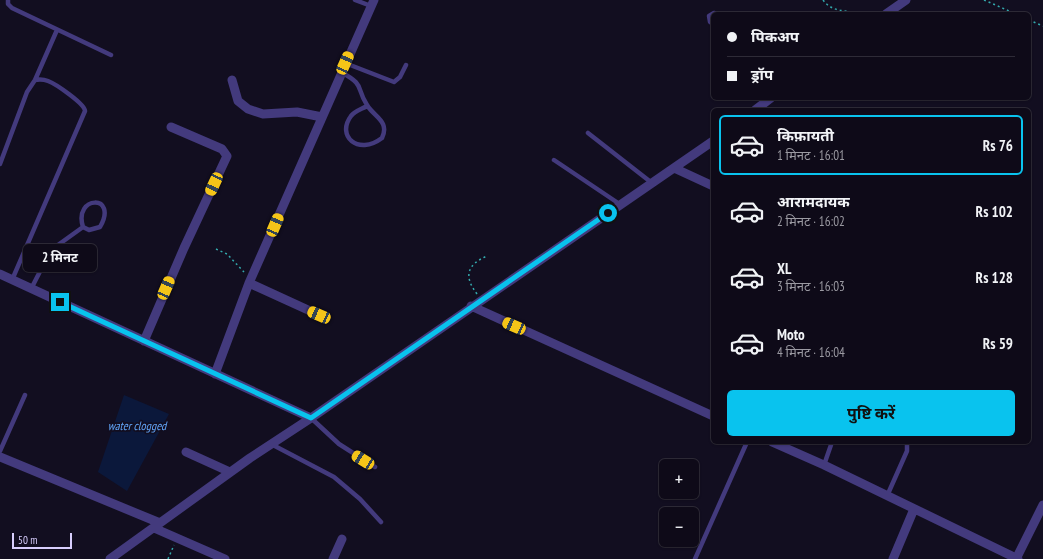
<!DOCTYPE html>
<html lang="hi">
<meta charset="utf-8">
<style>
:root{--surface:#0e0a18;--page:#171321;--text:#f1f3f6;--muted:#9b9aa2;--line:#2e2b37;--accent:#09c3ee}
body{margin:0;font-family:"PT Sans Narrow","Noto Sans Devanagari",sans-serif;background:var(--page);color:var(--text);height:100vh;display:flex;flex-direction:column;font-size:15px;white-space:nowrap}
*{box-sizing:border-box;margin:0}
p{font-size:13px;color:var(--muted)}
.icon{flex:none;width:22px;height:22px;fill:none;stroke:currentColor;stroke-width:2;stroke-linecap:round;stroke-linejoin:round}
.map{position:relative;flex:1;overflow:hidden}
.sheet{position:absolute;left:711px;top:108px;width:320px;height:336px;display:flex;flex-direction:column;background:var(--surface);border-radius:6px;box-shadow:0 1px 3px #0004,0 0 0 1px var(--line)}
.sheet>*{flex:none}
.top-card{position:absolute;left:711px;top:12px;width:320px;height:88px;border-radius:6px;box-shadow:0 1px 3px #0004,0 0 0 1px var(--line);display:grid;align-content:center;height:88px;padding:0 16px;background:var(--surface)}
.controls{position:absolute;left:659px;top:459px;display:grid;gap:8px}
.controls a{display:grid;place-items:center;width:40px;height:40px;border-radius:6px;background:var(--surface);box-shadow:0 1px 3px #0004,0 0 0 1px var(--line);font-size:20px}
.scale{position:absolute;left:12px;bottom:10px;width:60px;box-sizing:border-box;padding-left:4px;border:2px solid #d8cefd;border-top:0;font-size:11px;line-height:14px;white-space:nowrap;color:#d8cefd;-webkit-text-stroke:3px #120e20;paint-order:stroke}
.end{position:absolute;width:18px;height:18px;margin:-9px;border:5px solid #09c3ee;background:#111;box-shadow:0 0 0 2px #111}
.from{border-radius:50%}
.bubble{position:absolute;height:28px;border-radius:6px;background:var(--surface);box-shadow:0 1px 3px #0004,0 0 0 1px var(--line);font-size:13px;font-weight:700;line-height:28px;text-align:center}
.car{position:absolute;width:12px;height:24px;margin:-12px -6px;border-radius:5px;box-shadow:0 0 3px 1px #0007;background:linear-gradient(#f5c518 24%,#345 0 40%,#f5c518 0 76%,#345 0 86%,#f5c518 0)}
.top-card b{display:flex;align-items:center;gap:14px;height:38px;font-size:15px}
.top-card b+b{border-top:1px solid var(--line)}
.top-card i{width:10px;height:10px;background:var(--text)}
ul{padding:7px 0 0;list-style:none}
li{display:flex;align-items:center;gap:12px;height:60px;margin:0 8px 6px;padding:0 8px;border:2px solid transparent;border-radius:6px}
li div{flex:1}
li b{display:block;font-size:15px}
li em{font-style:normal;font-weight:700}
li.current{border-color:var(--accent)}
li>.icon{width:36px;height:36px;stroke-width:1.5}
.primary-button{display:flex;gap:8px;margin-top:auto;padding:8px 16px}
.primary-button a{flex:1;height:46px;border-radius:6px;background:var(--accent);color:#111;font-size:16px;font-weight:700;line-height:46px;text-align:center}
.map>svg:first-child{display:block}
</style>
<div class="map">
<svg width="1043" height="559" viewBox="0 0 1043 559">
<rect width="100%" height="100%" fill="#120e20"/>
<path fill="#0b183b" d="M124 395 169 414 127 491 98 472Z"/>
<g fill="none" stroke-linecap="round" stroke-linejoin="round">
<path stroke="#33aaad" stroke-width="1.5" stroke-dasharray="2 3" stroke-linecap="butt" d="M823 0C833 13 844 9 858 14
M984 0 1016 14
M1029 20 1043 26
M216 249 227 254 244 272
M477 294C464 277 466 265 487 256
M168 559 174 545"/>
<path stroke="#433a7d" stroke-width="4.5" d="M8 0V4L12 8 111 55
M355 0 371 6
M713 23 710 22 709 16 714 13 717 14
M345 63 394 82 400 77 406 65
M341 72C366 86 355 86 367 105 374 117 390 121 382 138 358 156 336 136 351 116 355 111 362 109 367 106
M588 133 652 183
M554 160 621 205
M0 164 27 92 35 80 57 30
M12 280 85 111C85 104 56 84 48 81 43 79 40 79 35 80
M31 289 51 250 83 227 89 230 100 227C119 194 73 195 83 227
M311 418 339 444 375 467
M271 444 334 477 360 499 381 522
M0 451 25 395
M824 465 832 442
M887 496 907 451V442
M695 559 747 442"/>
<path stroke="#433a7d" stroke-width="9" d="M886 14 906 0
M232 80 238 101 248 109 263 114 297 112 322 117
M755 110 771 98
M674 168 713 186
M0 274 311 418
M249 283 319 315
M471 306 713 416
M144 341 184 248 227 156 222 149 171 127
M215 374 249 283 374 0
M772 442 824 465 1018 559
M186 452 230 472
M0 457 160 523
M154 528 225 559
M110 559 250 458 311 418 713 141
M333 559 342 539
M893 559 914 509
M1016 559 1043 505"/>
</g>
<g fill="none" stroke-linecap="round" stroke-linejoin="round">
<path stroke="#09c3ee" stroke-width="5" d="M60 302 311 418 608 213"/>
</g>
<g text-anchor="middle" stroke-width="3.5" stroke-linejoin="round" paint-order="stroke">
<g font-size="12" font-style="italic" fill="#61a5f9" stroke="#120e20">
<text x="137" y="430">water clogged</text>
</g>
</g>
</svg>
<div class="controls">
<a>+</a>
<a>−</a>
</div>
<div class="scale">50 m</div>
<i class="end from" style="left:608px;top:213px"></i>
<i class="end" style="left:60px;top:302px"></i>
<div class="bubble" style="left:23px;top:244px;width:74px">2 मिनट</div>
<i class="car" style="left:345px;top:63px;rotate:24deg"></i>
<i class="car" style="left:214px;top:184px;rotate:205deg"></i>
<i class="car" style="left:275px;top:225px;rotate:23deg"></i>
<i class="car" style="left:166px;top:288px;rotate:23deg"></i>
<i class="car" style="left:319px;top:315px;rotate:294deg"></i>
<i class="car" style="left:514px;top:326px;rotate:294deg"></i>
<i class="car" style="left:363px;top:460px;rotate:302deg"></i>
<div class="top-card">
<b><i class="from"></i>पिकअप</b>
<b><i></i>ड्रॉप</b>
</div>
<section class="sheet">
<ul>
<li class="current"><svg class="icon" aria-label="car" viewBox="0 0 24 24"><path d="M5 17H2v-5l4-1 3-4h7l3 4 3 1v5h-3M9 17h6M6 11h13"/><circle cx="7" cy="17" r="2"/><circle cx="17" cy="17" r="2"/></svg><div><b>किफ़ायती</b><p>1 मिनट · 16:01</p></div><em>Rs 76</em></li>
<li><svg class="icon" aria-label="car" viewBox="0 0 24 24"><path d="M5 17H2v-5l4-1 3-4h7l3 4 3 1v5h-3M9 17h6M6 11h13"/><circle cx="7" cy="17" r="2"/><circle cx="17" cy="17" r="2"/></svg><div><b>आरामदायक</b><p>2 मिनट · 16:02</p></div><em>Rs 102</em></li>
<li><svg class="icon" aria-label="car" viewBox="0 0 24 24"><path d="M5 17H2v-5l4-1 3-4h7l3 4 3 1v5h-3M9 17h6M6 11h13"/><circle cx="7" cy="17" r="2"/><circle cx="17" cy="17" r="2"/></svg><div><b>XL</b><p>3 मिनट · 16:03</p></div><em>Rs 128</em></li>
<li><svg class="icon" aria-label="car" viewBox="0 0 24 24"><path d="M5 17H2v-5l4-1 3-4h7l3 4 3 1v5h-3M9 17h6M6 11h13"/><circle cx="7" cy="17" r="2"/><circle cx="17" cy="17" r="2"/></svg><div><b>Moto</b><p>4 मिनट · 16:04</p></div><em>Rs 59</em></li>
</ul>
<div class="primary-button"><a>पुष्टि करें</a></div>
</section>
</div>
